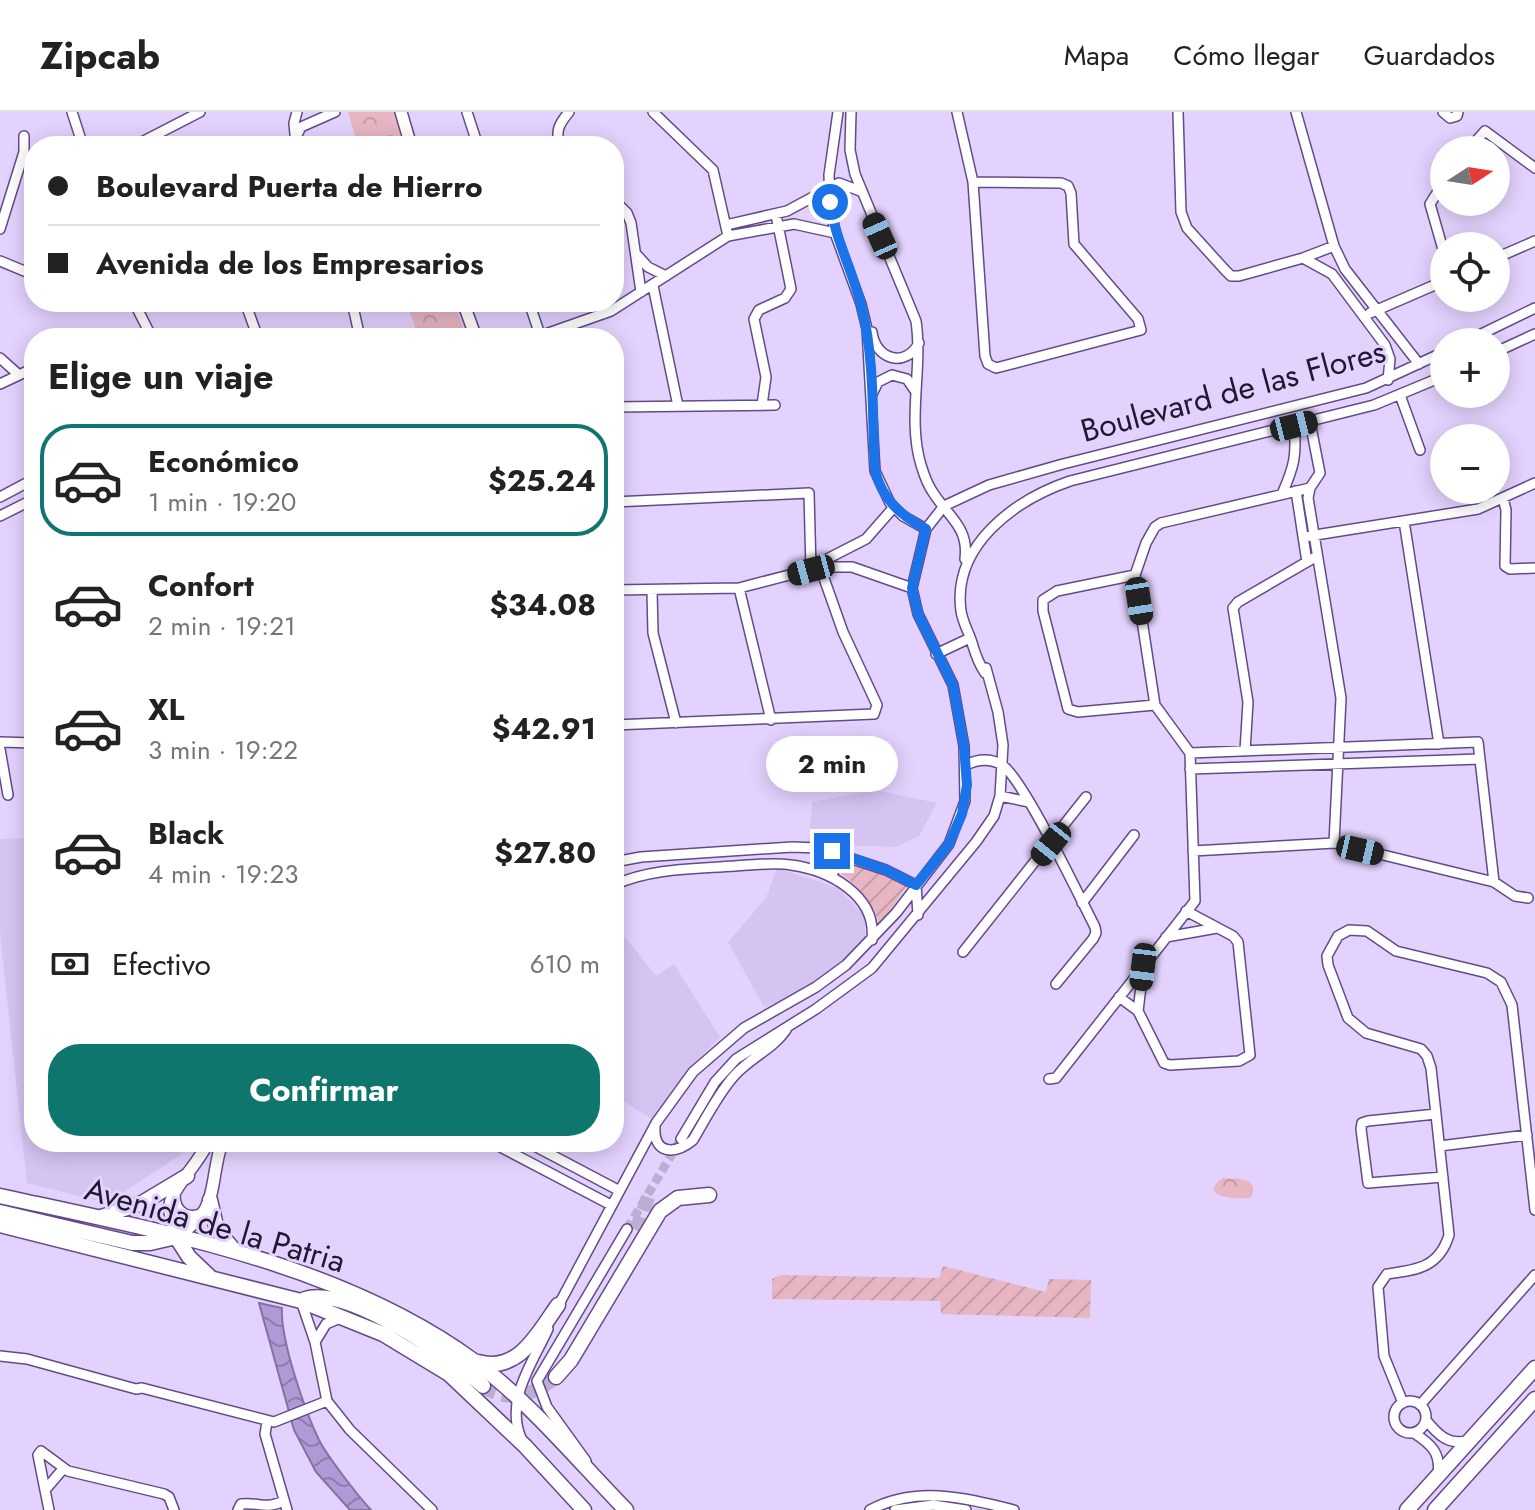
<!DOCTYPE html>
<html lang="es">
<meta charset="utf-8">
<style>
:root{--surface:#fff;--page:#f6f6f6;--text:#222;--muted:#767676;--line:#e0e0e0;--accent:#0f766e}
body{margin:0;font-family:Jost,sans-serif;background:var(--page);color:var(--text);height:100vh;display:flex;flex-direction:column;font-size:30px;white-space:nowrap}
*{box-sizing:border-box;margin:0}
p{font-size:26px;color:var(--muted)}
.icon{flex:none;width:44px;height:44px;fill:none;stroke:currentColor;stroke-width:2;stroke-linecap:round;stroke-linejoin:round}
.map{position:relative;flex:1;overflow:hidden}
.details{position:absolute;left:24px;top:216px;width:600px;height:824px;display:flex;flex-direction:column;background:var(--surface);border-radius:32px;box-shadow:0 4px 20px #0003}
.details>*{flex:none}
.guide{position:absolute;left:24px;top:24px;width:600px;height:176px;border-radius:32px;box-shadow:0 4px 20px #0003;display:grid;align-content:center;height:176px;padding:0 24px;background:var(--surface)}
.needle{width:52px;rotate:78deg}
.controls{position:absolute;left:1430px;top:24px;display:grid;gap:16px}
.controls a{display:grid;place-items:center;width:80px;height:80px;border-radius:50%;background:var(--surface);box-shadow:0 4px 20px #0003;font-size:40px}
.end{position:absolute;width:36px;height:36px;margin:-18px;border:10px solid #1a73e8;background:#fff;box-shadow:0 0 0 4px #fff}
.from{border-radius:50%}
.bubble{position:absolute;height:56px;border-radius:28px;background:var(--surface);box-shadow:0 4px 20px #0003;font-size:26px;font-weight:700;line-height:56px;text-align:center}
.car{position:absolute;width:24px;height:48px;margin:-24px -12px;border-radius:10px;box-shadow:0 0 6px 2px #0007;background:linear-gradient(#222 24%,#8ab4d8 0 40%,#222 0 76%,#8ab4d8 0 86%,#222 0)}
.guide b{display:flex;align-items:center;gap:28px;height:76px;font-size:30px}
.guide b+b{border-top:2px solid var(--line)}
.guide i{width:20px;height:20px;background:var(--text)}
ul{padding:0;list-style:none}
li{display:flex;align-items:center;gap:24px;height:112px;margin:0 16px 12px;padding:0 8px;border:4px solid transparent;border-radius:32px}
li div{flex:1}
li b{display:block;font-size:30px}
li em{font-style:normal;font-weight:700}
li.on{border-color:var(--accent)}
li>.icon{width:72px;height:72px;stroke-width:1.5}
h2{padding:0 24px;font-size:36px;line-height:96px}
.pay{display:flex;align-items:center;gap:20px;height:88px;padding:0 24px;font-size:30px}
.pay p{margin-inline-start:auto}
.button{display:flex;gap:16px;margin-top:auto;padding:16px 24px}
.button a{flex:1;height:92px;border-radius:32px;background:var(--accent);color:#fff;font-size:32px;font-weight:700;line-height:92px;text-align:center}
header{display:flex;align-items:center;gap:48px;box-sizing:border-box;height:112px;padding:0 40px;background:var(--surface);border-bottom:2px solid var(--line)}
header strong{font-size:38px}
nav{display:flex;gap:44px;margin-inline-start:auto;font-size:28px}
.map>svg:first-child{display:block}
</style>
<header>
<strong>Zipcab</strong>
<nav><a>Mapa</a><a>Cómo llegar</a><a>Guardados</a></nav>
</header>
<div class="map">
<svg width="1535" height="1398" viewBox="0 0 1535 1398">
<defs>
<pattern id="park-crowns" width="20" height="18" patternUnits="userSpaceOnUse" patternTransform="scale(2)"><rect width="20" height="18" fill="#e7b6c2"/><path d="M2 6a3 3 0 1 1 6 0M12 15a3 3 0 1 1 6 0" fill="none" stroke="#c69ca7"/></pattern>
<pattern id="garden-furrows" width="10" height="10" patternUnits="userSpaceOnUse" patternTransform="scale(2)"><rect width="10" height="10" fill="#e7b6c2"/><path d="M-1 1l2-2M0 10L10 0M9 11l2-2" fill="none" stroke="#c69ca7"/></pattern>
<pattern id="water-waves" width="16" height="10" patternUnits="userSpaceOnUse" patternTransform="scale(2)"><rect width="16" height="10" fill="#b099d4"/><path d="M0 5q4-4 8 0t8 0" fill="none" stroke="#8f7cad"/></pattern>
</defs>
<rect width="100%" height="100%" fill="#e3d2fe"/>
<path fill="#d5c3f2" d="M874 678 937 691 919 724 896 735 809 732 812 690Z
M34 726V1030H200L107 1091 27 1071 0 822V727Z
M777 756 838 776 864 803 866 827 816 874 764 895 728 830 766 786Z
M614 811 656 864 674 852 720 925 687 959 652 1007 614 983Z"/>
<path fill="url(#park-crowns)" d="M348 0H394L403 34H358Z
M406 190H454L467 226H419Z
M1223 1066C1236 1067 1261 1065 1251 1085 1238 1089 1195 1085 1223 1066Z"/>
<path fill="url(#garden-furrows)" d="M848 747 908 772 880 813C871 790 861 775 841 762L846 759Z
M943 1154 1046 1180 1049 1167 1091 1168 1090 1206 941 1202 940 1189 772 1187V1167L781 1163 939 1166Z"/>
<path fill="url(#water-waves)" stroke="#8572a3" stroke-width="2" d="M259 1191 282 1196C280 1227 305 1299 319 1328 327 1344 358 1384 371 1398H350L316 1360 294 1318Z"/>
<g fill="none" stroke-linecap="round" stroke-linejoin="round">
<path stroke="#bcadd5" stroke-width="9" stroke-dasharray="9 4.5" stroke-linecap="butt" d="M627 1117 681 1027"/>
<path stroke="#bcadd5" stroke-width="14" stroke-dasharray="14 7" stroke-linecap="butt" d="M636 1118 649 1083
M483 1274C508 1292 534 1283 556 1265"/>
<g stroke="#654a89" stroke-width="12">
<path id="minor" d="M72 0 83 34
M467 0 478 34
M653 0 713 58 728 124
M838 0 829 63 830 90 835 121 861 192 867 217 875 359 890 391 903 404 926 417
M851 0 850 38 855 62 916 209C923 257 907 307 921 353 924 363 928 374 934 382 949 405 969 416 965 447
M957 0 973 70 985 244 988 252 996 256 1141 218 1138 207 1074 132 1071 81 1068 74 1061 71 973 70
M1178 0 1181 100 1187 116 1225 158 1231 164H1239L1303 146 1334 134
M1296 0 1334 134 1345 157 1419 252
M1443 0 1450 6 1457 4 1458 0
M295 27 301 15 335 0
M134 34 200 0
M296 34 294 11 297 0
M560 34C555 19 559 12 569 0
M1468 38 1485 19 1535 56
M1444 70 1430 92 1444 141
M614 88 627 101 631 111 641 180
M726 113 787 99 839 71 860 79
M0 117 24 40V24
M637 143 648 155 666 164
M1303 146 1332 162 1385 233 1390 247 1388 268
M1496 146 1535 129
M0 149 34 163
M653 174 678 294
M134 190 152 226
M245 190 258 226
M352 190 360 226
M529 190 541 226
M1370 201 1444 169
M872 220C875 247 905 257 919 231
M540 224 611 199 728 124 794 112 835 121
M1465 230 1535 196
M1496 240 1535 222
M0 246 19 263
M0 272 34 256
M872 282 878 270 892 263 907 267 916 280
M1400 283 1420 338
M762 293 766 265 754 207 759 198 785 186 791 177 776 103
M614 295 775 293
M1310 310 1320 361 1310 376 1308 386 1341 586 1334 731
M1296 379 1307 450
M1282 382C1294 355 1297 343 1294 314
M0 385 34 367
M1503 386 1506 398 1505 454 1510 457 1535 456
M614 390 809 381 811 458
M0 404 34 387
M1404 409 1439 632
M1303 425 1478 397 1535 371
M820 455 827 447 866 427 894 395
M1135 463 1057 479 1043 488V499L1068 597 1078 600 1155 593
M739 476 771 608
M614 478 739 476 820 455H852L912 476
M652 479 653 521 676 611
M936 542 970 526
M985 561C979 552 976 544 973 534 970 522 963 512 961 499 952 433 1015 388 1070 369L1374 293 1444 264
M614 613 874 602 877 593 843 520 820 455
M0 630 34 631
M0 637 8 683
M1245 639 1248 590 1233 496 1238 490 1317 444
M1190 641 1478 630 1494 770
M966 653C978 647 990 646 1002 653 1023 666 1080 786 1095 815L1096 821 1093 827 1056 872
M1190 657 1480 647
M1000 684 1029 690
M1193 739 1334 731 1494 770 1515 784 1528 786
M614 750 641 745 792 735 819 736 886 758 916 773 918 803
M831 765 842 742
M614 773C652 756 694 757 735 754 753 753 773 750 791 753 829 758 877 783 872 828
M1082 791 1134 723
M1166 825 1217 816
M963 840 1086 685
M1119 885 1138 899 1164 951 1170 953 1239 949 1250 943 1238 830 1233 824 1186 799
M1138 899 1143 858
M1049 967 1056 966 1195 789 1190 641 1155 593 1135 463 1146 431 1155 415 1161 411 1310 376
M1436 1002 1368 1009 1362 1011 1361 1017 1368 1071 1443 1065
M655 1014C653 1044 676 1042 693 1028 706 1006 718 982 734 964 750 946 773 937 786 918
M681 1027 715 970 736 947 816 897 872 856 976 730 994 704 1000 684 1003 633 998 600 986 556
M491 1030 611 1093
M527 1030 618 1078
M1440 1034 1527 1023
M301 1189 315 1230 327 1289 350 1318 432 1398
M557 1196 656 1011 693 960 744 916 816 875 846 853 896 801 949 732 965 689 964 634 953 573 918 502 912 476 926 417 944 394 989 373 1063 352 1366 276 1444 240
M315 1230 326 1212 340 1206
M0 1244 27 1247 136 1277 142 1276 274 1310 327 1289
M1394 1305a16 16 0 1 1 32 0a16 16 0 1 1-32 0Z
M1403 1291 1384 1244 1378 1175 1387 1162C1416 1158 1439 1156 1449 1123L1431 956 1427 944 1421 937 1366 921 1348 906 1328 853 1327 844 1338 824 1349 818 1367 819 1396 839 1487 861 1501 870 1512 893 1535 1098
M1420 1293 1535 1163
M1426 1308C1438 1323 1448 1333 1467 1329
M267 1310 265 1322 287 1398
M1414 1321C1431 1332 1441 1341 1438 1362
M521 1326C505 1288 532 1252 548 1217
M586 1349 547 1295 537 1269 627 1117
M45 1378 63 1357
M49 1398 38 1343 41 1339 68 1359 164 1382 169 1385 174 1398
M238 1398 241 1392C261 1390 263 1398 284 1389
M870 1398C917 1373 965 1386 1014 1398
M895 1398 933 1393 966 1398"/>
</g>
<g stroke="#654a89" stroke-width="14">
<path id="tertiary" d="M401 0 411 34
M463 190 476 226
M208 1030C200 1050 173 1075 170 1092 168 1102 174 1115 176 1125 221 1098 208 1073 222 1030
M174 1083C174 1102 190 1110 205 1100"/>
</g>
<g stroke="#654a89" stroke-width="17">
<path id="primary" d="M0 1084C159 1119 340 1151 474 1249 529 1289 578 1349 626 1398
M210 1088 217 1118 235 1139
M0 1100 132 1131H150L172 1126
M101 1105 142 1091 187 1064
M0 1113 301 1189 383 1222 449 1262 525 1334 584 1398
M176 1125 189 1145 209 1164
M305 1187C348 1173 451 1246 483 1274
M478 1250C518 1262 538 1221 558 1193
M556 1265 571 1248 660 1099 678 1086 709 1083
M1407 1398 1535 1256
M1435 1398 1535 1287"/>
</g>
<use href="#minor" stroke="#fff" stroke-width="9"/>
<use href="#tertiary" stroke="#fff" stroke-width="11"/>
<use href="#primary" stroke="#fff" stroke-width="14"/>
</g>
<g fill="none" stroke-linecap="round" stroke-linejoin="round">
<path stroke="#1a73e8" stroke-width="10" d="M830 90C835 128 854 161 862 197 875 249 872 306 875 359 883 388 900 403 926 417L912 476 918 502 953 573 964 634 967 673 962 702 949 732 916 773 886 758 832 739"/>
</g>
<g text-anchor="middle" stroke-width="6" stroke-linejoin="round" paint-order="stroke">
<g font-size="32" fill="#221731" stroke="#e3d2fe">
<text transform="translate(1233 279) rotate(-15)" y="11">Boulevard de las Flores</text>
<text transform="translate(215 1113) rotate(16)" y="11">Avenida de la Patria</text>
</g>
</g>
</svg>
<div class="controls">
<a><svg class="needle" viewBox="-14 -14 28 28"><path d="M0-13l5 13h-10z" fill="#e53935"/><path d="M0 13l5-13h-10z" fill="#767676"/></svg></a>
<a><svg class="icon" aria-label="locate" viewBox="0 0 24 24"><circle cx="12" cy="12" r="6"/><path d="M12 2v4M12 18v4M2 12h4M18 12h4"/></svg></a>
<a>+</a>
<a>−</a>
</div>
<i class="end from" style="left:830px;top:90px"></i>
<i class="end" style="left:832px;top:739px"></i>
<div class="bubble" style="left:766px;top:624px;width:132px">2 min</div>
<i class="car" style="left:880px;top:124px;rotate:336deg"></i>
<i class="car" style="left:1294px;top:314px;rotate:76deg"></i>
<i class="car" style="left:811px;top:458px;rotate:255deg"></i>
<i class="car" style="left:1139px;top:489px;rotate:171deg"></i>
<i class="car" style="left:1051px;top:732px;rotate:219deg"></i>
<i class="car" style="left:1360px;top:738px;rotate:103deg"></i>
<i class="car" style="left:1143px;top:855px;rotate:187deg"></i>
<div class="guide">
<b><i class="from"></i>Boulevard Puerta de Hierro</b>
<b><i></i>Avenida de los Empresarios</b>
</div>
<section class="details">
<h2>Elige un viaje</h2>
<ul>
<li class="on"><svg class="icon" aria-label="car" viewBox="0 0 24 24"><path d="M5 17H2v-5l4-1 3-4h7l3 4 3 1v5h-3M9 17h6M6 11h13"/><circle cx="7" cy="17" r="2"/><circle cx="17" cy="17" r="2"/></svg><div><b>Económico</b><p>1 min · 19:20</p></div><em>$25.24</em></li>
<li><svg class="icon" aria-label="car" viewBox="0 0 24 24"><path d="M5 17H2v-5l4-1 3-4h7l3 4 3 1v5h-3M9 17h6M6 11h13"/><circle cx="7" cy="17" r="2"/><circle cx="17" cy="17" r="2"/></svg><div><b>Confort</b><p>2 min · 19:21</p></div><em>$34.08</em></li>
<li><svg class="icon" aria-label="car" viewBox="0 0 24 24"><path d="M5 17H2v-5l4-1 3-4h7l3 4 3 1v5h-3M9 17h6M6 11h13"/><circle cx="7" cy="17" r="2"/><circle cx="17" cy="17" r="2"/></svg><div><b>XL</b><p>3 min · 19:22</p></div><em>$42.91</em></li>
<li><svg class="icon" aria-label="car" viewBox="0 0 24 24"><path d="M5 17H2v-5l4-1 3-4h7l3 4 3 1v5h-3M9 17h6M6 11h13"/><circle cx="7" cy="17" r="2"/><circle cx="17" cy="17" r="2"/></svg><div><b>Black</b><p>4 min · 19:23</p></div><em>$27.80</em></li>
</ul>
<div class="pay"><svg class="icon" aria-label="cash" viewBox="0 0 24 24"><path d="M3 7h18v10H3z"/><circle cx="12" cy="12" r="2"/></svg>Efectivo<p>610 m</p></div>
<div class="button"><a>Confirmar</a></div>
</section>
</div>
